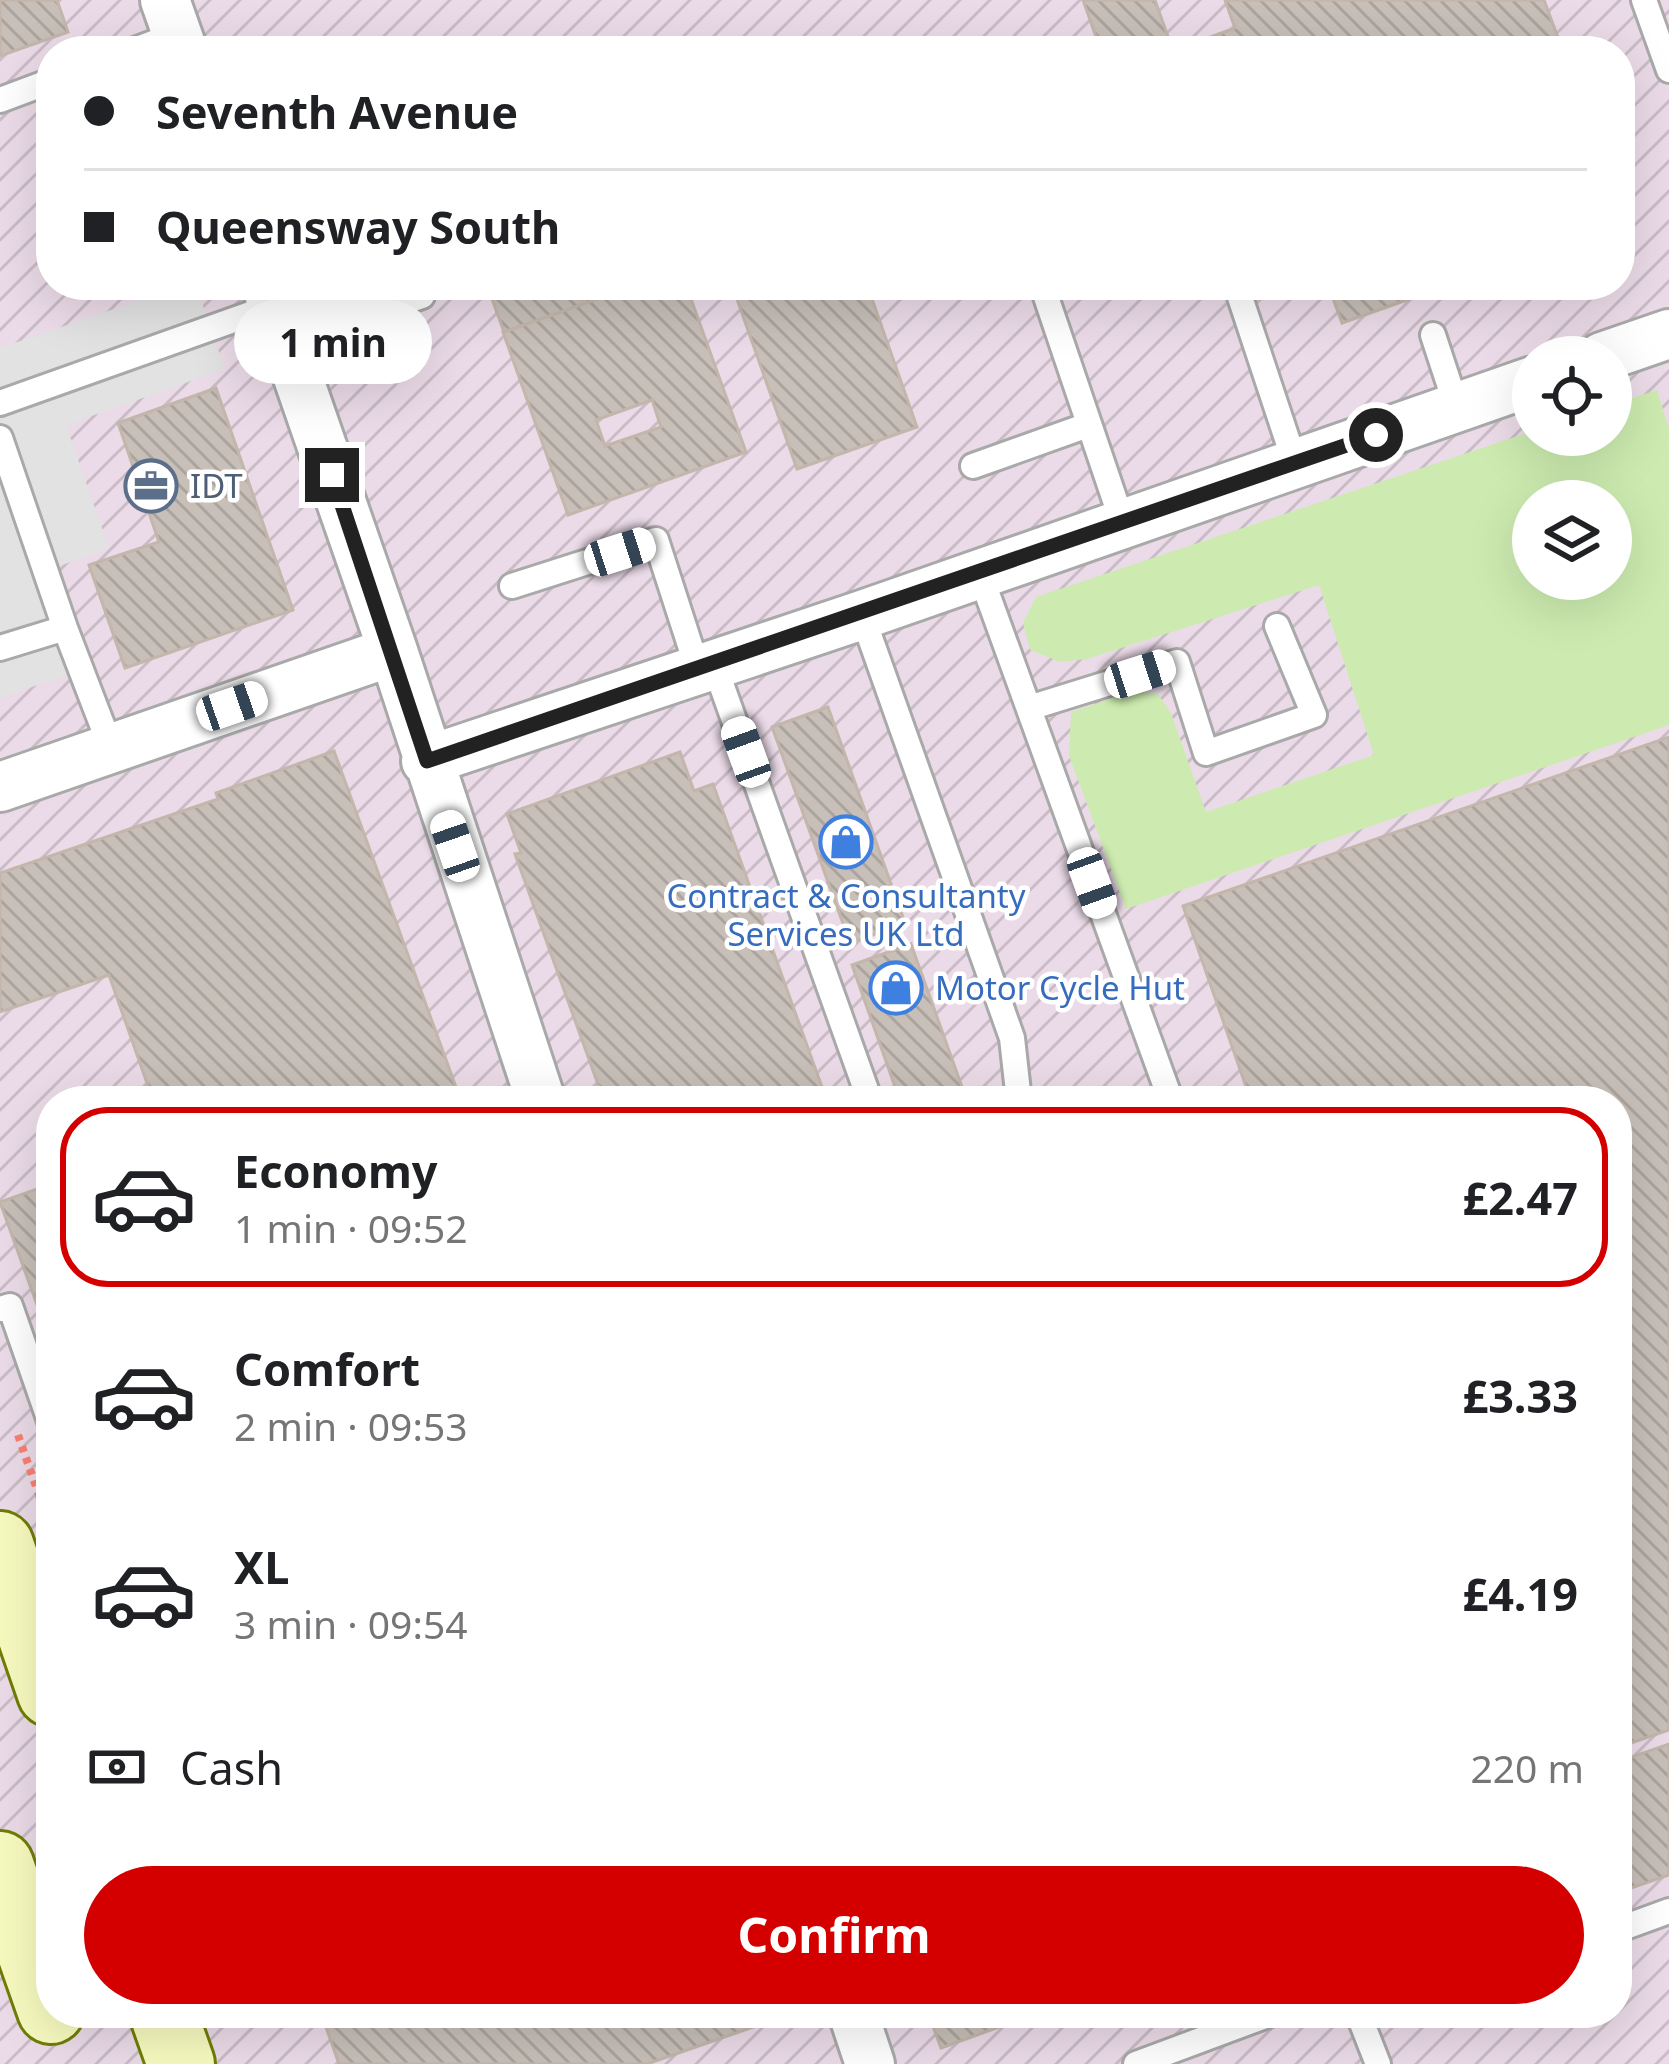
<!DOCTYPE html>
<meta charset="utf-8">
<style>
:root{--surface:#fff;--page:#f2f2f2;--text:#202124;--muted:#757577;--line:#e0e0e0;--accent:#d40000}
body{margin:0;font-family:"Noto Sans",sans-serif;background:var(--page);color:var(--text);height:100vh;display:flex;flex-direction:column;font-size:45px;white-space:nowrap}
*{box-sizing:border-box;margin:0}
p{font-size:39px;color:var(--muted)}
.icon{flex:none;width:66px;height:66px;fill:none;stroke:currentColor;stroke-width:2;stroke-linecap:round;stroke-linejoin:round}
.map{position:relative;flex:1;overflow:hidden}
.drawer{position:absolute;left:36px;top:1086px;width:1596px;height:942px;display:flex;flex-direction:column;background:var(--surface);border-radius:48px;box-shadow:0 12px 48px #0002}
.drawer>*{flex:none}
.guide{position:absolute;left:36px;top:36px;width:1599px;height:264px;border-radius:48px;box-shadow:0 12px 48px #0002;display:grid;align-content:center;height:264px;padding:0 48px;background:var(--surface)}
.buttons{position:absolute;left:1512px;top:336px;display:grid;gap:24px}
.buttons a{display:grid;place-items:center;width:120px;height:120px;border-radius:50%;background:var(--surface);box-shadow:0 12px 48px #0002;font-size:60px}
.end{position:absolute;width:54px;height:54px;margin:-27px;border:15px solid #222;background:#fff;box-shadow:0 0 0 6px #fff}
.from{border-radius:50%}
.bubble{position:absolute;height:84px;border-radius:42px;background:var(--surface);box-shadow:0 12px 48px #0002;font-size:39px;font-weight:700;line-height:84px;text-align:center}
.car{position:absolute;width:36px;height:72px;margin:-36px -18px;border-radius:15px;box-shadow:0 0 9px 3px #0007;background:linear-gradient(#fff 24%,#345 0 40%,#fff 0 76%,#345 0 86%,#fff 0)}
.guide b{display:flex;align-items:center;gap:42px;height:114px;font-size:45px}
.guide b+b{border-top:3px solid var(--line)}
.guide i{width:30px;height:30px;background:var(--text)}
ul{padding:21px 0 0;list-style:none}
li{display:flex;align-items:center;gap:36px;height:180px;margin:0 24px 18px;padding:0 24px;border:6px solid transparent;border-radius:48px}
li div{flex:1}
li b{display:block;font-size:45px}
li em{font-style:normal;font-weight:700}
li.current{border-color:var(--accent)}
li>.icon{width:108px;height:108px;stroke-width:1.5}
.pay{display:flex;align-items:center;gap:30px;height:132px;padding:0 48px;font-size:45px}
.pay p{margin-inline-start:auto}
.action{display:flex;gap:24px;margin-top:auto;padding:24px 48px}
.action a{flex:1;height:138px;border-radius:72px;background:var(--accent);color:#fff;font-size:48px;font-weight:700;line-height:138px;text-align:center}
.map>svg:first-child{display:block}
</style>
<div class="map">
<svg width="1669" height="2064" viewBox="0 0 1669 2064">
<defs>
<pattern id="industrial-furrows" width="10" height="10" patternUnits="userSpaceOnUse" patternTransform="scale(3)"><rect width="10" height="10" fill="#ebdbe8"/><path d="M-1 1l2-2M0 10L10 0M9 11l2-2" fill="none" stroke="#c9bcc7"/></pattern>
<pattern id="building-back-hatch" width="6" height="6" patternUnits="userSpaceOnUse" patternTransform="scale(3)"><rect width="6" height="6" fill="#c7bfb8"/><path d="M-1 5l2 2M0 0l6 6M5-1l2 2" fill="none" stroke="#aba49e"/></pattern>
</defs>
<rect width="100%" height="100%" fill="#f2efe9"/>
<path fill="url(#industrial-furrows)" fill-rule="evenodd" d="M0 0H1669V2064H0ZM51 51H1620V285H51ZM1533 357H1611V435H1533ZM1533 501H1611V579H1533ZM51 1101H1617V2013H51Z"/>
<path fill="#cdebb0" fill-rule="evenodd" d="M1657 390 1669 428V725L1126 909 1069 756 1071 712 1134 691 1158 694 1171 713 1206 812 1374 755 1319 585 1087 659 1060 662 1030 650 1023 623 1036 597 1533 431V435H1611V405ZM1533 501H1611V579H1533Z"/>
<path fill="#e2e2e2" d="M184 285H196L225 369 66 425 109 548 46 571 81 670 0 698V348Z"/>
<path fill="url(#building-back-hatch)" stroke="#c4b6ab" stroke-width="3" fill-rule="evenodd" d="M0 0H57L68 32 0 56Z
M1083 0H1155L1173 51 1235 28 1225 0H1544L1563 51H1101Z
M487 285H575L581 300 613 289 611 285H637L504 332Z
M637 285H686L746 452 568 515 503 332ZM652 400 661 427 605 446 596 420Z
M732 285H902L871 296 917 427 797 469Z
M1276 285H1322L1280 298Z
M1328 285H1449L1342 323Z
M216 388 293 610 125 668 89 565 159 542 118 423Z
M828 707 905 923 850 943 772 727Z
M1669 737V1730L1617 1748V1101H1251L1183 906Z
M334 751 461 1101H103L148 1086 109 975 0 1012V873L218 799 216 793Z
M680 752 694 791 713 784 827 1101H604L515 854 521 853 507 814Z
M911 944 967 1101H900L852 965Z
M51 1184V1325L45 1327 0 1202Z
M1669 1744V1875L1617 1893V1762Z
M321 2013H758L762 2024 647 2064H339Z
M928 2013H1038L941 2048Z"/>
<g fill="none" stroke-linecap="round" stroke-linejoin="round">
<g stroke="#a9a9a9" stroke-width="30">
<path id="lane" d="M1644 0 1669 70
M132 51 177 34
M0 100 51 81
M1042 285 1123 524
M1236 285 1295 463
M1433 335 1457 408
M286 343 422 296 418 285
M0 403 273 306
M0 438 65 628 111 748
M973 466 1088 425
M980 574 1171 1101
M512 586 656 540 698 670
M862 615 1012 1038 1019 1101
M0 648 65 628
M714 664 870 1101
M1029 708 1177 662 1206 753 1314 715 1277 626
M0 1309 10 1306 51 1424
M1617 1930 1669 1911
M1358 2013 1378 2064
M1136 2064 1273 2013"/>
</g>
<g stroke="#a9a9a9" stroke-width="54">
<path id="street" d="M165 0 183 51
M266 285 393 651 541 1101
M1602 357 1669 334
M426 761 862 615 1533 381
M0 787 393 651
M853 2013 870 2064"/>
</g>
<g stroke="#707d05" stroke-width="72">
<path id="secondary" d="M0 1545 51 1693
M0 1865 51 2010
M163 2013 181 2064"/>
</g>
<path stroke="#fa8072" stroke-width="8" stroke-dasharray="6 6" stroke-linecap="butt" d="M18 1435 47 1518"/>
<use href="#lane" stroke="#fff" stroke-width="24"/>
<use href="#street" stroke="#fff" stroke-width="48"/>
<use href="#secondary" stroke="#f7fabf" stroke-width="66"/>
</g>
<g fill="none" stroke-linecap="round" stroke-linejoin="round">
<path stroke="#222" stroke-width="15" d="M332 475 427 761 1376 435"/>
</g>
<defs>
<g id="office-ring" transform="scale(2.7)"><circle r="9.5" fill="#fff" stroke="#5c6f8a" stroke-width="1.5"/><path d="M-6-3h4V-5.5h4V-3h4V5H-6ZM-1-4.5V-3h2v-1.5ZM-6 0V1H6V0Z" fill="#5c6f8a"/></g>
<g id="shop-ring" transform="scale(2.7)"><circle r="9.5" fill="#fff" stroke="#3f7fe0" stroke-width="1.5"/><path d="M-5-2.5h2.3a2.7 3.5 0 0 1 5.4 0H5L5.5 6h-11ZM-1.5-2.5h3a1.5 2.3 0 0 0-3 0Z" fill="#3f7fe0"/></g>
</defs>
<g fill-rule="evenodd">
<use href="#office-ring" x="151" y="486"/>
<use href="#shop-ring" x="846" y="842"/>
<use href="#shop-ring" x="896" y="988"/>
</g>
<g text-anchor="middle" stroke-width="9" stroke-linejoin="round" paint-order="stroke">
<g font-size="33" fill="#4e5e75" stroke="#fff" text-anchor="start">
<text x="190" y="498">IDT</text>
</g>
<g font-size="33" fill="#366cbe" stroke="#fff">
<text x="846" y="908">Contract &amp; Consultanty<tspan x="846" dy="38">Services UK Ltd</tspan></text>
<text x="935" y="1000" text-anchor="start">Motor Cycle Hut</text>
</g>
</g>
</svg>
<div class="buttons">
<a><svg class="icon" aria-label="locate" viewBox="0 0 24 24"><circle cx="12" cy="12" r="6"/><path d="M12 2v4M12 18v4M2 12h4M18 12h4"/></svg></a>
<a><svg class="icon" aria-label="layers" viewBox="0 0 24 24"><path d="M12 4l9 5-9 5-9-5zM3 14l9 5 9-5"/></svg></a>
</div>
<i class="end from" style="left:1376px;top:435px"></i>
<i class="end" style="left:332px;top:475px"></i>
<div class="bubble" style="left:234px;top:300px;width:198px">1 min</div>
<i class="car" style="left:620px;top:552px;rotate:72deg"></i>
<i class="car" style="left:1140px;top:674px;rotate:72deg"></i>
<i class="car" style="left:232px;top:706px;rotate:71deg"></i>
<i class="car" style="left:746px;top:752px;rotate:340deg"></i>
<i class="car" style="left:455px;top:846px;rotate:341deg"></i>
<i class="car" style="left:1092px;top:883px;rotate:160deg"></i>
<div class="guide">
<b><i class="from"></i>Seventh Avenue</b>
<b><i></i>Queensway South</b>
</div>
<section class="drawer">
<ul>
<li class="current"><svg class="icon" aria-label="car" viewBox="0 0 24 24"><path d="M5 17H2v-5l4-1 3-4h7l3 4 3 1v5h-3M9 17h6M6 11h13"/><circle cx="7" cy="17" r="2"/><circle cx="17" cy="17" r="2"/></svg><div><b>Economy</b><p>1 min · 09:52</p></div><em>£2.47</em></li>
<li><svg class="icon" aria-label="car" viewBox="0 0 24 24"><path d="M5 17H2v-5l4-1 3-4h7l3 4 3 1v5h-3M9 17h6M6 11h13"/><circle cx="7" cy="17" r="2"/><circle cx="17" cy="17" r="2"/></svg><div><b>Comfort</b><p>2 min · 09:53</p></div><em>£3.33</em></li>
<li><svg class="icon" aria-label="car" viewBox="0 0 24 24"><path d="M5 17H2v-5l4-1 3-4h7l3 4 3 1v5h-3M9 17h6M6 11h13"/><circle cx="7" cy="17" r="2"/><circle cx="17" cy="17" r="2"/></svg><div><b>XL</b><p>3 min · 09:54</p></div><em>£4.19</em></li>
</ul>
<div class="pay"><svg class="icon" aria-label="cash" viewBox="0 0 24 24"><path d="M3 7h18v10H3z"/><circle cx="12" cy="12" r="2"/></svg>Cash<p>220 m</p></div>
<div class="action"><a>Confirm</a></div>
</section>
</div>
